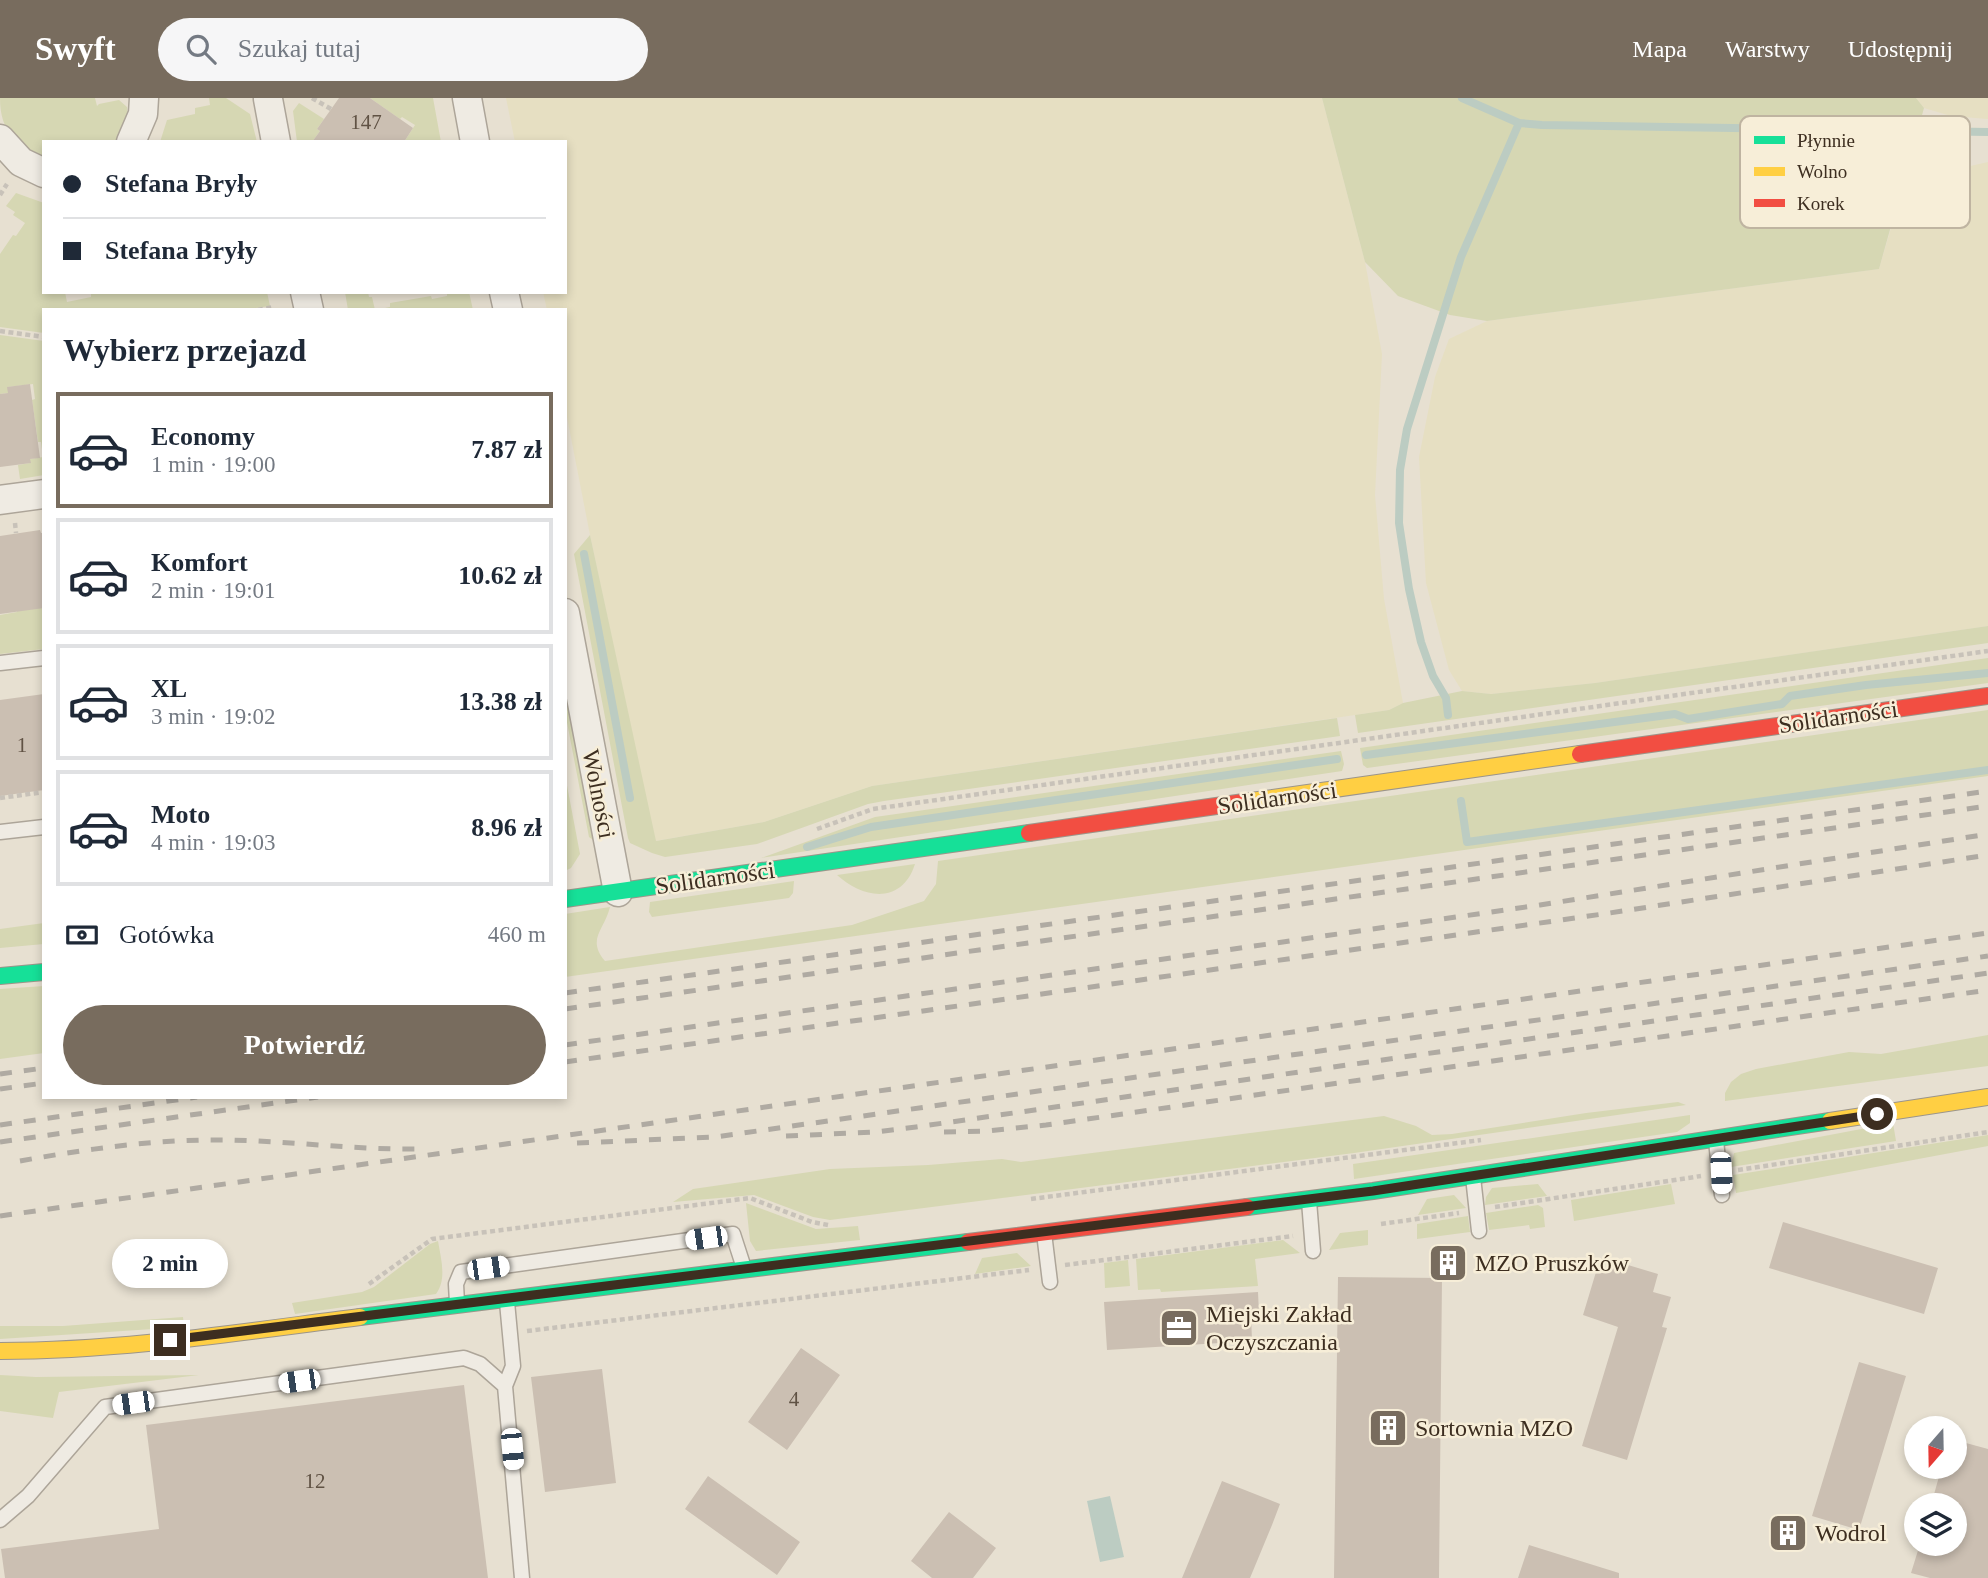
<!DOCTYPE html>
<html lang="pl">
<meta charset="utf-8">
<style>
:root{--surface:#fff;--page:#f6f6f7;--text:#1f2937;--muted:#747a83;--line:#e0e1e3;--accent:#786c5e}
body{margin:0;font-family:Georgia,serif;background:var(--page);color:var(--text);height:100vh;display:flex;flex-direction:column;font-size:26px;white-space:nowrap}
*{box-sizing:border-box;margin:0}
p{font-size:23px;color:var(--muted)}
.icon{flex:none;width:38px;height:38px;fill:none;stroke:currentColor;stroke-width:2;stroke-linecap:round;stroke-linejoin:round}
.map{position:relative;flex:1;overflow:hidden}
.side{position:absolute;left:42px;top:210px;width:525px;height:791px;display:flex;flex-direction:column;background:var(--surface);border-radius:0px;box-shadow:0 4px 10px #0003}
.side>*{flex:none}
.top-card{position:absolute;left:42px;top:42px;width:525px;height:154px;border-radius:0px;box-shadow:0 4px 10px #0003;display:grid;align-content:center;height:154px;padding:0 21px;background:var(--surface)}
.needle{width:46px;rotate:200deg}
.fabs{position:absolute;left:1904px;top:1318px;display:grid;gap:14px}
.fabs a{display:grid;place-items:center;width:63px;height:63px;border-radius:50%;background:var(--surface);box-shadow:0 4px 10px #0003;font-size:35px}
.end{position:absolute;width:32px;height:32px;margin:-16px;border:9px solid #3d2e20;background:#fff;box-shadow:0 0 0 4px #fff}
.from{border-radius:50%}
.bubble{position:absolute;height:49px;border-radius:24px;background:var(--surface);box-shadow:0 4px 10px #0003;font-size:23px;font-weight:800;line-height:49px;text-align:center}
.car{position:absolute;width:21px;height:42px;margin:-21px -10px;border-radius:9px;box-shadow:0 0 5px 2px #0007;background:linear-gradient(#fff 24%,#345 0 40%,#fff 0 76%,#345 0 86%,#fff 0)}
.top-card b{display:flex;align-items:center;gap:24px;height:66px;font-size:26px}
.top-card b+b{border-top:2px solid var(--line)}
.top-card i{width:18px;height:18px;background:var(--text)}
ul{padding:0;list-style:none}
li{display:flex;align-items:center;gap:21px;height:116px;margin:0 14px 10px;padding:0 7px;border:4px solid var(--line);border-radius:0px}
li div{flex:1}
li b{display:block;font-size:26px}
li em{font-style:normal;font-weight:800}
li.selected{border-color:var(--accent)}
li>.icon{width:63px;height:63px;stroke-width:1.5}
h2{padding:0 21px;font-size:32px;line-height:84px}
.pay{display:flex;align-items:center;gap:18px;height:77px;padding:0 21px;font-size:26px}
.pay p{margin-inline-start:auto}
.primary-button{display:flex;gap:14px;margin-top:auto;padding:14px 21px}
.primary-button a{flex:1;height:80px;border-radius:42px;background:var(--accent);color:#fff;font-size:28px;font-weight:800;line-height:80px;text-align:center}
header{display:flex;align-items:center;gap:42px;box-sizing:border-box;height:98px;padding:0 35px;background:var(--accent);color:#fff}
header strong{font-size:33px}
nav{display:flex;gap:38px;margin-inline-start:auto;font-size:24px}
.search{width:490px;height:63px;background:var(--page);display:flex;align-items:center;gap:18px;box-sizing:border-box;padding:0 24px;border-radius:38px;color:var(--muted);font-size:26px}
.map>svg:first-child{display:block}
</style>
<header>
<strong>Swyft</strong>
<div class="search"><svg class="icon" aria-label="search" viewBox="0 0 24 24"><circle cx="10" cy="10" r="6"/><path d="M15 15l6 6"/></svg>Szukaj tutaj</div>
<nav><a>Mapa</a><a>Warstwy</a><a>Udostępnij</a></nav>
</header>
<div class="map">
<svg width="1988" height="1480" viewBox="0 0 1988 1480">
<rect width="100%" height="100%" fill="#e7e0d1"/>
<path fill="#e6dfc2" d="M506 0H1322L1365 164 1382 256 1375 397 1384 501 1403 605 1389 612 872 688 764 724 655 743 590 437 565 309V212H547L543 194H565V44H515Z
M1916 0H1988V21L1951 18 1924 10Z
M1988 64V528L1595 585 1491 596 1462 593 1449 572 1426 485 1419 359 1435 279 1449 241 1487 223 1879 171 1905 83Z"/>
<path fill="#d6d7b3" d="M0 0H95L97 8 99 6 119 2 127 9C129 20 124 36 117 44H44V65C18 43 0 37 0 0Z
M209 0H226L250 16 257 44H160L167 22 195 16V10L210 7Z
M370 0H433L441 44H404L415 27 402 19 400 21Z
M1322 0H1916L1924 10 1879 171 1487 223 1450 217 1398 198 1365 164Z
M299 5 324 21 317 31 320 33 312 44H297L293 13Z
M16 95 44 105V194H65L67 204 91 199V194H267L270 208 240 212H44V235L0 229V156L13 137 16 138 25 125 13 117 15 114 6 108Z
M345 194H368L369 199H372L375 212 390 209V205L431 198 432 201 447 198V194H469L473 212H348Z
M0 237 44 243V377L20 381 18 367 30 365V361L43 359 41 344H38L32 302 35 301 33 286 8 289V295L0 296Z
M590 437 656 743 764 724 872 688 1337 620 1340 638 884 703 868 706 757 746 665 759 652 755 630 745 628 740 574 456Z
M17 509 44 510V551L0 556V517L17 514Z
M1988 528V545L1358 635 1355 617 1389 612 1403 605 1462 593 1491 596 1595 585Z
M1988 560V585L1367 670 1363 667 1360 650Z
M565 578 596 741 593 742 589 739 565 614Z
M1988 612V678L565 879V816L610 809C605 831 586 841 605 863L852 827 924 803 936 786 938 763Z
M1341 653 1344 666 1342 673 761 760 875 719Z
M565 677 580 756 571 770 565 773Z
M915 766C902 807 863 801 837 777Z
M794 783 793 795 789 800 652 819 649 814 650 804Z
M44 825V846L0 850V831Z
M44 888V955L0 961V891Z
M1988 937V968L1725 1003V995L1731 984 1741 976 1756 971 1849 954 1881 956Z
M1678 1004 1686 1007 1354 1055 830 1122 813 1119 754 1097 673 1104 693 1091 830 1071 928 1067 1002 1061 1021 1064 1384 1018 1416 1028 1432 1037 1452 1036 1586 1015Z
M1690 1017V1025L1677 1034 1354 1081 1353 1066Z
M1893 1025 1896 1043 1731 1069 1734 1055Z
M1988 1037V1048L1736 1095 1733 1077Z
M1538 1086 1547 1098 1485 1107 1486 1099 1492 1090Z
M1671 1086 1675 1106 1574 1123 1571 1102Z
M1454 1097 1466 1110 1418 1117 1427 1101Z
M746 1105 816 1131 858 1128 860 1142 756 1153 750 1143Z
M1538 1107 1543 1110 1545 1129 1530 1131 1529 1127 1489 1132 1486 1115Z
M1468 1118 1470 1134 1417 1141V1126Z
M1368 1132V1147L1329 1152 1340 1135Z
M1283 1142 1300 1155 1255 1161 1258 1188 1161 1194 1160 1191 1138 1192 1136 1161Z
M438 1143C441 1161 447 1181 436 1196L295 1216 292 1205 362 1194 374 1189 430 1146Z
M1017 1155 1031 1168 975 1176 982 1160Z
M1128 1162 1130 1188 1105 1190 1104 1165Z
M183 1219 184 1229 0 1241V1228H63Z
M0 1277 36 1279 199 1277 59 1294 53 1320 0 1313Z"/>
<path fill="#bcccc2" d="M1110 1398 1124 1459 1100 1464 1087 1403Z"/>
<g fill="none" stroke-linecap="round" stroke-linejoin="round">
<path stroke="#bcccc2" stroke-width="8" d="M1462 0 1519 25 1542 27 1988 34
M584 456 630 700
M1448 617 1446 600 1433 578 1421 544 1409 491 1399 425 1400 372 1407 331 1461 159 1519 25
M1366 657 1675 616 1688 621 1782 606 1790 598 1866 587 1988 575
M1461 703 1467 744 1988 672
M807 749 871 729 1337 661"/>
</g>
<path fill="#cbbfb2" d="M339 0H370L413 30 404 44H312L320 33 317 31Z
M30 286 40 360 30 361 31 365 0 369V296L8 295 7 289Z
M40 432 41 435H44V510L0 516V438Z
M44 596V692L0 698V602Z
M1783 1124 1938 1170 1924 1216 1769 1170Z
M1618 1164 1658 1176 1653 1194 1671 1199 1662 1229 1667 1230 1627 1362 1582 1348 1618 1229 1583 1217 1596 1174Z
M1338 1179 1442 1180 1439 1480H1334Z
M1258 1194 1259 1216H1251L1252 1243 1107 1252 1104 1204Z
M801 1250 840 1277 787 1352 748 1324Z
M1859 1264 1906 1278 1859 1432 1812 1418Z
M602 1271 616 1385 545 1394 531 1279Z
M464 1287 488 1480H5L1 1451 159 1431 146 1327Z
M1955 1342 1988 1351V1480H1930L1911 1475 1920 1446H1955V1407H1931L1942 1368H1955Z
M708 1378 800 1444 777 1477 685 1411Z
M1222 1383 1280 1406 1272 1427 1250 1480H1182Z
M949 1414 996 1450 973 1480H932L911 1463Z
M1529 1447 1619 1475V1480H1518Z"/>
<g fill="none" stroke-linecap="round" stroke-linejoin="round">
<g stroke="#ada599" stroke-width="17">
<path id="lane" d="M0 565 44 560
M0 734 44 729
M1716 1043 1722 1097
M1473 1079 1479 1133
M1309 1103 1313 1153
M1044 1135 1050 1184
M457 1205 456 1186 461 1174 733 1136 744 1170
M505 1288 513 1268 507 1204
M0 1422 28 1398 105 1309 464 1260 480 1266 505 1288 522 1480"/>
</g>
<g stroke="#ada599" stroke-width="31">
<path id="street" d="M467 0 475 44
M268 1 276 44
M0 41 21 64 44 75
M131 44 143 16 144 0
M305 194 309 212
M504 194 508 212
M0 402 44 396
M565 515 618 794"/>
</g>
<g stroke="#9c958a" stroke-width="18">
<path id="fast" d="M565 801 1029 735
M0 878 44 874
M1247 1109 1373 1093 1830 1023
M360 1219 968 1144"/>
</g>
<g stroke="#9c958a" stroke-width="18">
<path id="slow" d="M1244 704 1580 656
M1830 1023 1988 999
M0 1253C121 1253 241 1234 360 1219"/>
</g>
<g stroke="#9c958a" stroke-width="18">
<path id="jam" d="M1580 656 1988 598
M1029 735 1244 704
M968 1144 1247 1109"/>
</g>
<path stroke="#c8c2b9" stroke-width="4.5" stroke-dasharray="5 3.5" stroke-linecap="butt" d="M312 0 331 11
M0 97 7 86
M258 212 273 209
M0 233 44 239
M15 425 16 435
M0 700 44 694
M817 731 873 711 1988 553
M1738 1072 1988 1034
M1031 1101 1481 1042
M1495 1109 1701 1078
M1381 1126 1459 1115
M1065 1167 1293 1138
M369 1186 432 1141 750 1100 812 1124 828 1127
M527 1233 1029 1172"/>
<use href="#lane" stroke="#efebe3" stroke-width="14"/>
<use href="#street" stroke="#efebe3" stroke-width="28"/>
<use href="#fast" stroke="#16e098" stroke-width="16"/>
<use href="#slow" stroke="#ffcf43" stroke-width="16"/>
<use href="#jam" stroke="#f24e42" stroke-width="16"/>
<path stroke="#afaaa2" stroke-width="5" stroke-dasharray="12 12" stroke-linecap="butt" d="M565 895 1988 693
M565 911 1988 708
M565 947 1540 807 1988 736
M565 964 1603 816 1988 757
M0 976 44 970
M0 991 44 985
M0 1027 197 999
M944 1034 987 1033 1046 1027 1988 892
M786 1038 876 1034 916 1029 1988 875
M0 1044 318 999
M577 1045 715 1039 1988 858
M20 1063C81 1052 143 1043 205 1042 277 1041 348 1052 419 1051
M0 1118 1988 835"/>
</g>
<g fill="none" stroke-linecap="round" stroke-linejoin="round">
<path stroke="#3d2e20" stroke-width="9" d="M170 1242 1373 1093 1877 1016"/>
</g>
<defs>
<g id="building-square" transform="scale(2.0125)"><rect x="-9" y="-9" width="18" height="18" rx="4" fill="#786c5e" stroke="#f7eed8"/><path d="M-4-6H4V6H1V3H-1V6H-4ZM-2.5-4.3h1.7v1.8h-1.7ZM.8-4.3h1.7v1.8H.8ZM-2.5-1h1.7V.8h-1.7ZM.8-1h1.7V.8H.8Z" fill="#fff"/></g>
<g id="office-square" transform="scale(2.0125)"><rect x="-9" y="-9" width="18" height="18" rx="4" fill="#786c5e" stroke="#f7eed8"/><path d="M-6-3h4V-5.5h4V-3h4V5H-6ZM-1-4.5V-3h2v-1.5ZM-6 0V1H6V0Z" fill="#fff"/></g>
</defs>
<g fill-rule="evenodd">
<use href="#building-square" x="1448" y="1165"/>
<use href="#office-square" x="1179" y="1230"/>
<use href="#building-square" x="1388" y="1330"/>
<use href="#building-square" x="1788" y="1435"/>
</g>
<g text-anchor="middle" stroke-width="5" stroke-linejoin="round" paint-order="stroke">
<g font-size="21" fill="#605244">
<text x="366" y="31">147</text>
<text x="22" y="654">1</text>
<text x="794" y="1308">4</text>
<text x="315" y="1390">12</text>
</g>
<g font-size="24" fill="#3d2e20" stroke="#f7eed8">
<text transform="translate(1838 619) rotate(-8)" y="8">Solidarności</text>
<text transform="translate(599 696) rotate(79)" y="8">Wolności</text>
<text transform="translate(1277 700) rotate(-8)" y="8">Solidarności</text>
<text transform="translate(715 780) rotate(-8)" y="8">Solidarności</text>
</g>
<g font-size="24" fill="#3d2e20" stroke="#f7eed8" text-anchor="start">
<text x="1475" y="1173">MZO Pruszków</text>
<text x="1206" y="1224">Miejski Zakład<tspan x="1206" dy="28">Oczyszczania</tspan></text>
<text x="1415" y="1338">Sortownia MZO</text>
<text x="1815" y="1443">Wodrol</text>
</g>
</g>
<rect x="1740" y="18" width="230" height="112" rx="10" fill="#f7eed8" stroke="#bfb4a1" stroke-width="2"/>
<rect x="1754" y="38" width="31" height="8" fill="#16e098"/>
<rect x="1754" y="69" width="31" height="9" fill="#ffcf43"/>
<rect x="1754" y="101" width="31" height="8" fill="#f24e42"/>
<g font-size="19" fill="#3d2e20">
<text x="1797" y="49">Płynnie</text>
<text x="1797" y="80">Wolno</text>
<text x="1797" y="112">Korek</text>
</g>
</svg>
<div class="fabs">
<a><svg class="needle" viewBox="-14 -14 28 28"><path d="M0-13l5 13h-10z" fill="#e53935"/><path d="M0 13l5-13h-10z" fill="#747a83"/></svg></a>
<a><svg class="icon" aria-label="layers" viewBox="0 0 24 24"><path d="M12 4l9 5-9 5-9-5zM3 14l9 5 9-5"/></svg></a>
</div>
<i class="end from" style="left:1877px;top:1016px"></i>
<i class="end" style="left:170px;top:1242px"></i>
<div class="bubble" style="left:112px;top:1141px;width:116px">2 min</div>
<i class="car" style="left:1721px;top:1075px;rotate:177deg"></i>
<i class="car" style="left:706px;top:1140px;rotate:262deg"></i>
<i class="car" style="left:488px;top:1170px;rotate:82deg"></i>
<i class="car" style="left:299px;top:1283px;rotate:262deg"></i>
<i class="car" style="left:133px;top:1305px;rotate:262deg"></i>
<i class="car" style="left:512px;top:1351px;rotate:175deg"></i>
<div class="top-card">
<b><i class="from"></i>Stefana Bryły</b>
<b><i></i>Stefana Bryły</b>
</div>
<section class="side">
<h2>Wybierz przejazd</h2>
<ul>
<li class="selected"><svg class="icon" aria-label="car" viewBox="0 0 24 24"><path d="M5 17H2v-5l4-1 3-4h7l3 4 3 1v5h-3M9 17h6M6 11h13"/><circle cx="7" cy="17" r="2"/><circle cx="17" cy="17" r="2"/></svg><div><b>Economy</b><p>1 min · 19:00</p></div><em>7.87 zł</em></li>
<li><svg class="icon" aria-label="car" viewBox="0 0 24 24"><path d="M5 17H2v-5l4-1 3-4h7l3 4 3 1v5h-3M9 17h6M6 11h13"/><circle cx="7" cy="17" r="2"/><circle cx="17" cy="17" r="2"/></svg><div><b>Komfort</b><p>2 min · 19:01</p></div><em>10.62 zł</em></li>
<li><svg class="icon" aria-label="car" viewBox="0 0 24 24"><path d="M5 17H2v-5l4-1 3-4h7l3 4 3 1v5h-3M9 17h6M6 11h13"/><circle cx="7" cy="17" r="2"/><circle cx="17" cy="17" r="2"/></svg><div><b>XL</b><p>3 min · 19:02</p></div><em>13.38 zł</em></li>
<li><svg class="icon" aria-label="car" viewBox="0 0 24 24"><path d="M5 17H2v-5l4-1 3-4h7l3 4 3 1v5h-3M9 17h6M6 11h13"/><circle cx="7" cy="17" r="2"/><circle cx="17" cy="17" r="2"/></svg><div><b>Moto</b><p>4 min · 19:03</p></div><em>8.96 zł</em></li>
</ul>
<div class="pay"><svg class="icon" aria-label="cash" viewBox="0 0 24 24"><path d="M3 7h18v10H3z"/><circle cx="12" cy="12" r="2"/></svg>Gotówka<p>460 m</p></div>
<div class="primary-button"><a>Potwierdź</a></div>
</section>
</div>
